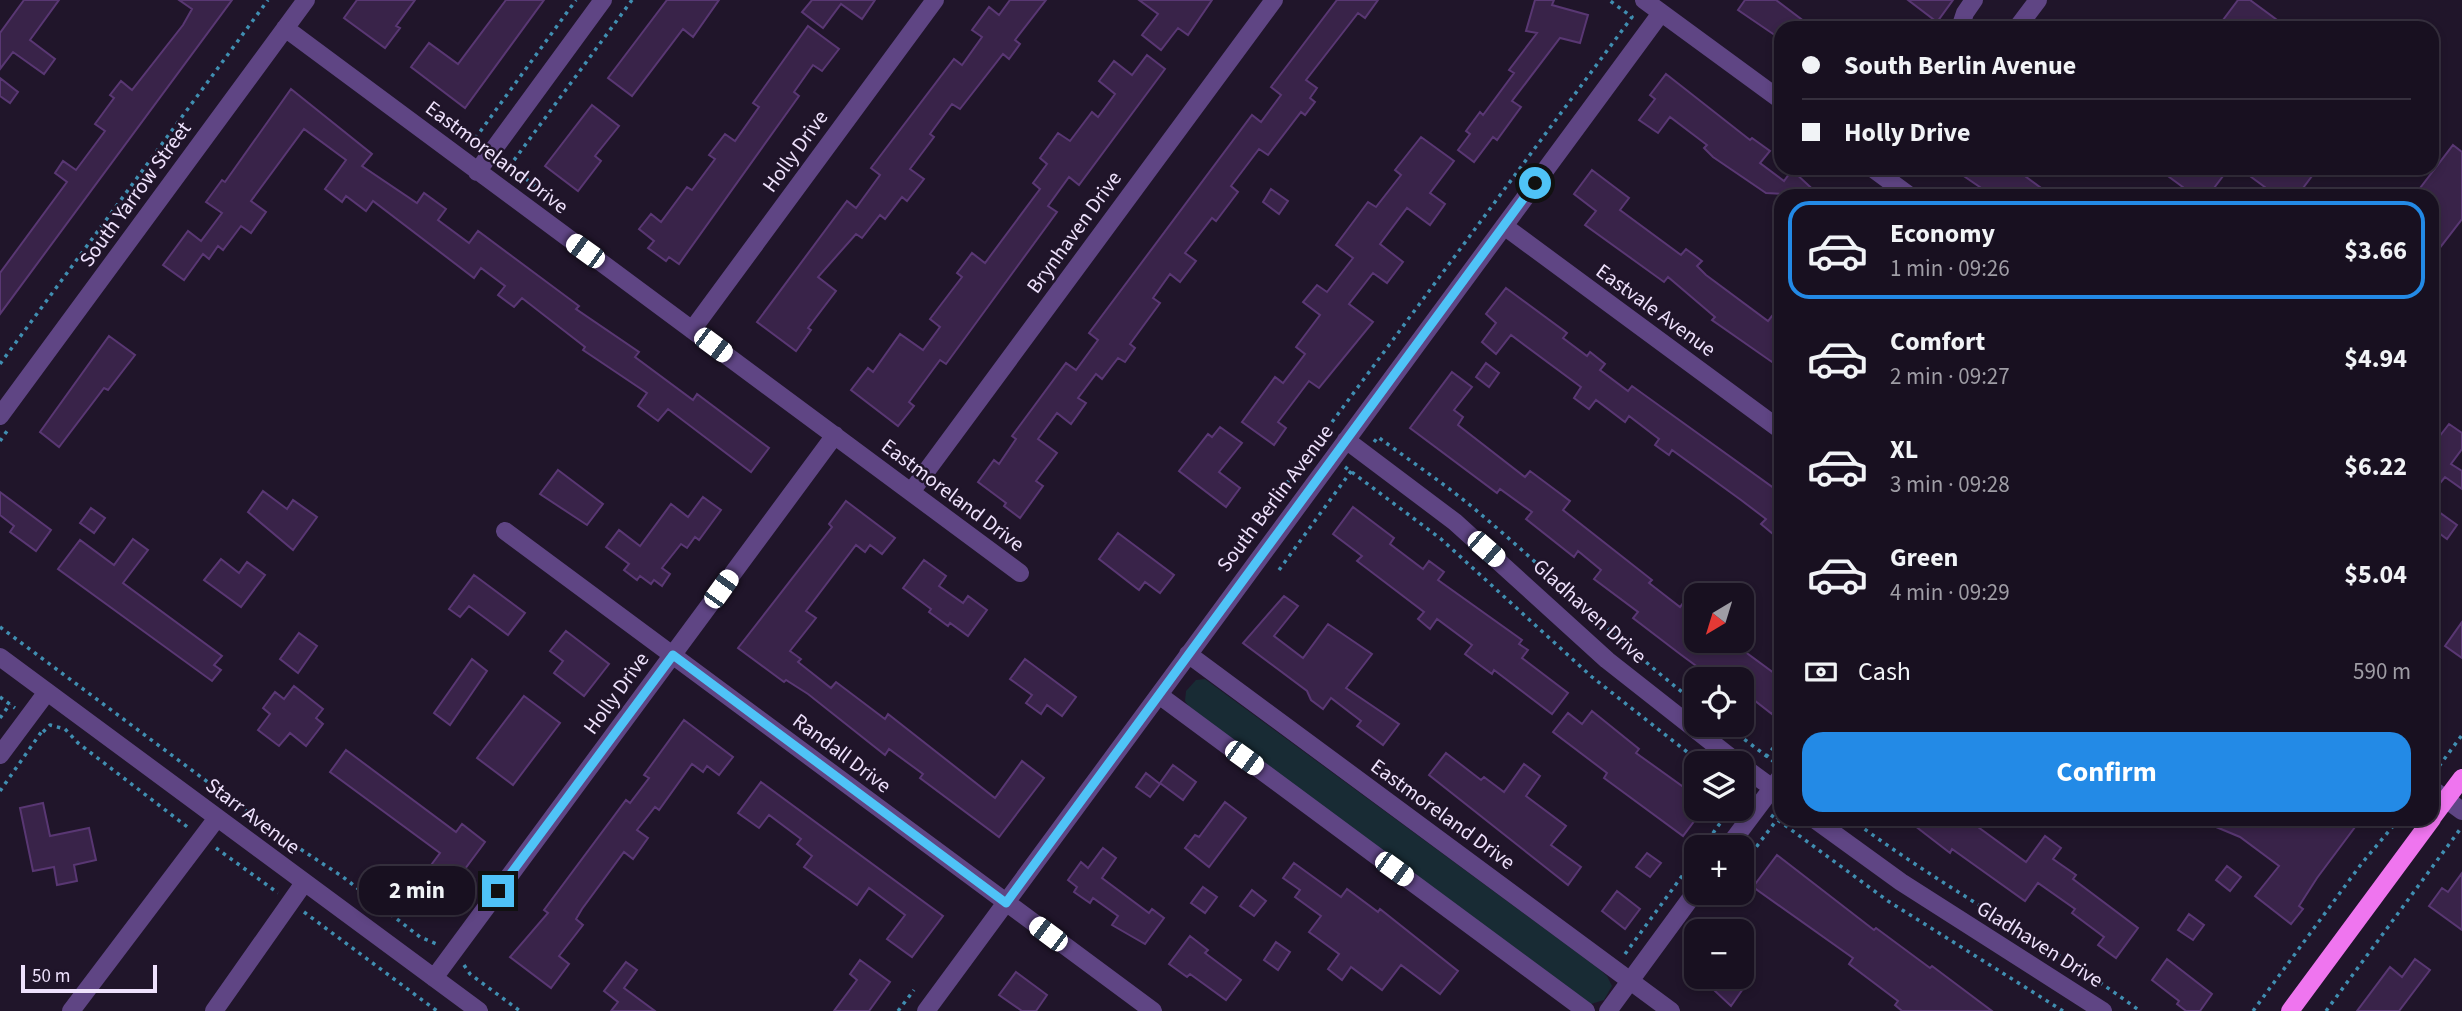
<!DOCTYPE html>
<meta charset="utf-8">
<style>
:root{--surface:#181020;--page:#251e2d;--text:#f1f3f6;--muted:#9f9da5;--line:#36303e;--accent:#238ae6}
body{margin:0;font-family:"Source Sans 3",sans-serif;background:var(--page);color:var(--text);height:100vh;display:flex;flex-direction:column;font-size:26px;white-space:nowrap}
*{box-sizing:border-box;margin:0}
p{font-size:23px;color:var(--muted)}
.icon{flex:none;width:38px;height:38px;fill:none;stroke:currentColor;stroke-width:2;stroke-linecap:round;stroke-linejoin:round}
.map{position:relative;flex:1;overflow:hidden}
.drawer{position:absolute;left:1774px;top:189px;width:665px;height:637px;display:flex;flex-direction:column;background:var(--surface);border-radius:21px;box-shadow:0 4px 10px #0003,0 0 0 2px var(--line)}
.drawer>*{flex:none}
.top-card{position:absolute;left:1774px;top:21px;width:665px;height:154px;border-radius:21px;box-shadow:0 4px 10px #0003,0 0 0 2px var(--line);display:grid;align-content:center;height:154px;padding:0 28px;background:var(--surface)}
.needle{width:46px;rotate:218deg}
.controls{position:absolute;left:1684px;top:583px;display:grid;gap:14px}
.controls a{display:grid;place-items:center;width:70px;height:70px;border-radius:14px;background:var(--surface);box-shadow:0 4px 10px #0003,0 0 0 2px var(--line);font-size:35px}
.scale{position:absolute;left:21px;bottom:18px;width:136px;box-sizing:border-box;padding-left:7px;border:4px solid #eee1fc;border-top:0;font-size:19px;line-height:24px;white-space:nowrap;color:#eee1fc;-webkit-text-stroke:5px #20152a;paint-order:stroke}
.end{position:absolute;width:32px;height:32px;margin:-16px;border:9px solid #4fc3f7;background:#111;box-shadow:0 0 0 4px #111}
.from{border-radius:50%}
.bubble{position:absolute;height:49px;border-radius:21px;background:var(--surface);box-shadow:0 4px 10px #0003,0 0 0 2px var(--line);font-size:23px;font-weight:700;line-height:49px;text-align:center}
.car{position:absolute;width:21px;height:42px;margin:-21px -10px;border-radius:9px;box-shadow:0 0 5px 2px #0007;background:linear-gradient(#fff 24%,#345 0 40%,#fff 0 76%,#345 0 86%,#fff 0)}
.top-card b{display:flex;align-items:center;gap:24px;height:66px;font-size:26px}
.top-card b+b{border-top:2px solid var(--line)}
.top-card i{width:18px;height:18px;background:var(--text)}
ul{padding:12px 0 0;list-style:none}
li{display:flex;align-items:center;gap:21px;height:98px;margin:0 14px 10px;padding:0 14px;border:4px solid transparent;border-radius:21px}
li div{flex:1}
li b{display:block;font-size:26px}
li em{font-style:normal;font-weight:700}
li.current{border-color:var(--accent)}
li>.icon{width:63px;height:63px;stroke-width:1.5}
.pay{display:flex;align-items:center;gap:18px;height:77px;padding:0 28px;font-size:26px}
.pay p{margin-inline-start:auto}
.primary-button{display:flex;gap:14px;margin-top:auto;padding:14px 28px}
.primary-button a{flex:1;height:80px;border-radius:21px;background:var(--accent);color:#fff;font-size:28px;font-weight:700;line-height:80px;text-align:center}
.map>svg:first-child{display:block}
</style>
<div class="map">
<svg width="2462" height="1011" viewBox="0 0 2462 1011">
<rect width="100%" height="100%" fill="#20152a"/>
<path fill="#182b34" d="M1205 679 1598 968 1607 976 1612 986 1604 1000 1591 1004 1191 710 1185 701 1186 691 1196 680Z"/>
<path fill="#392349" stroke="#593773" stroke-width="2" d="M24 0H59L30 40 55 59 44 74 13 52 0 69V33Z
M179 0H232L0 314V273L67 182 55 173 63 161 76 170 105 131 95 124 114 98 110 95 121 81 132 90 183 25 192 9Z
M357 0H415L396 26 400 28 385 48 344 18Z
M506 0H544L465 108 411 67 429 43 458 64Z
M667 0H719L693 37 683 29 632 96 608 78Z
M812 0H875L862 19 841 4 823 28 802 12Z
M1010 0H1046L1015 40 1020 44 1009 59 1003 54 960 109 952 104 930 134 934 137 910 169 924 179 907 201 902 197 885 219 880 215 862 238 856 234 818 277 836 291 808 328 811 330 796 351 757 322 847 201 856 208 880 175 871 168 954 59 962 65 982 37 972 30 989 7 999 15Z
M1139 0H1212L1188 35 1178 28 1161 50 1142 35 1158 14Z
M1337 0H1378L1365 18 1358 13 1306 80 1317 88 1310 98 1315 102 1305 115 1301 112 1268 155 1259 149 1231 186 1238 192 1216 221 1212 218 1185 253 1196 261 1180 282 1170 274 1153 298 1160 303 1130 344 1135 348 1125 362 1118 358 1102 379 1096 374 1078 398 1086 403 1071 424 1057 413 1038 439 1057 453 1036 481 1043 486 1020 518 1004 506 1006 503 978 482 994 460 999 464 1016 439 1012 436 1066 363 1076 370 1098 340 1089 333 1252 115 1261 122 1281 95 1271 87Z
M1535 0H1554L1552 5 1588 15 1580 43 1560 38 1512 101 1521 107 1497 140 1493 137 1474 162 1458 150 1470 134 1466 131 1480 112 1483 115 1514 73 1509 70 1537 33 1526 31Z
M1745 0H1776L1813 28H1782V40L1738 10Z
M1908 0H1953L1937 22Z
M2238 0H2250L2288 28H2217Z
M808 26 839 49 822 71 813 65 794 92 799 96 679 264 669 257 666 261 648 248 654 241 639 229 651 214 661 222 687 187 692 190 715 159 709 155 725 134 735 141 759 107 753 103Z
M1147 55 1165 69 1079 185 1069 177 1048 206 1057 212 946 364 940 360 909 402 914 406 898 426 851 390 868 368 873 372 900 334 923 350 940 327 930 319 962 277 957 273 972 253 985 263 1040 189 1033 183 1047 164 1040 158 1058 133 1070 141 1092 112 1098 117 1115 94 1099 81 1114 61 1132 75Z
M1666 74 1750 140 1752 138 1770 151 1760 163 1784 181 1792 170 1820 196 1766 193 1713 157 1704 148 1707 145 1670 117 1658 133 1639 120 1655 99 1650 95Z
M0 78 18 92 10 103 0 96Z
M291 89 372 154 362 166 417 203 424 193 446 209 438 220 469 243 478 231 579 306 576 309 639 352 635 357 693 400 697 394 769 448 751 472 668 409 658 421 638 406 647 393 583 350 585 347 522 298 514 307 498 295 505 286 481 268 474 278 373 201 366 211 346 196 342 202 325 189 346 160 304 129 251 201 266 212 251 233 241 226 223 250 218 246 209 259 203 254 184 280 163 265 188 231 201 241 222 213 206 202 222 180 225 182Z
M592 105 619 126 595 156 601 161 578 191 545 166Z
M1421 137 1454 161 1430 193 1445 204 1430 225 1407 208 1380 244 1403 262 1387 283 1373 273 1349 304 1373 322 1319 388 1309 381 1278 422 1286 428 1274 445 1242 422 1275 377 1283 383 1305 354 1296 347 1320 315 1303 302 1317 285 1327 292 1353 258 1336 245 1368 202 1376 207 1401 175 1395 170Z
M2453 145 2462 152V219L2432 258V196H2414Z
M1952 168H2014L2052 196H1993Z
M2157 168H2229L2208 196H2195Z
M2239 168H2318L2297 196H2277Z
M1592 170 1629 198 1620 210 1681 255 1686 249 1702 261 1697 266 1706 275 1768 321 1782 303V349L1772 362 1712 320 1715 317 1668 277 1664 282 1585 225 1596 211 1574 194Z
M1271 189 1288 201 1279 214 1263 202Z
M1506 288 1567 333 1563 338 1587 356 1590 352 1605 364 1600 370 1628 391 1632 386 1782 494V531L1778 528 1773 534 1761 524 1766 519 1741 500 1672 450 1669 455 1655 445 1659 439 1629 416 1625 422 1596 400 1589 409 1574 398 1581 387 1511 335 1496 354 1482 342 1496 323 1486 314Z
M109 336 135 355 108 390 104 388 59 447 40 432Z
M1486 363 1499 373 1489 387 1476 377Z
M1452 372 1472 387 1454 410 1463 417 1458 425 1525 477 1530 471 1570 501 1563 510 1652 580 1649 583 1680 607 1686 599 1696 606V640H1729L1782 679V702L1772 714 1750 697 1741 708V679H1714L1680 654 1633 618 1638 612 1594 579 1601 570 1578 551 1574 557 1526 519 1532 512 1500 489 1497 493 1410 428Z
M2449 424 2462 433V449L2451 464 2462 471V489L2445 477 2432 493V446Z
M1220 427 1242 443 1219 472 1240 488 1226 507 1179 471 1208 434 1212 437Z
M558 470 603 504 587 525 540 494Z
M263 491 287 509 293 500 317 517 293 550 248 512Z
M0 492 51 530 36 551 10 532 14 526 0 515Z
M703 497 721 510 699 540 695 537 687 548 681 544 662 568 670 574 662 586 654 580 651 584 640 576 637 580 624 570 629 564 606 547 619 530 640 546 671 504 688 517Z
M846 501 895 538 882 554 870 545 865 552 856 545 806 611 816 618 790 651 801 659 798 662 831 688 836 682 885 719 888 714 995 798 1022 761 1044 778 999 837 920 778 923 774 889 749 885 755 808 694 786 680 784 682 738 648 832 527 829 524Z
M1353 507 1394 538 1390 544 1423 569 1429 561 1444 572 1438 580 1522 640 1519 644 1528 650 1522 658 1568 693 1552 714 1494 670 1492 674 1465 654 1472 645 1437 619 1430 629 1418 619 1424 612 1357 561 1362 556 1333 534Z
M2432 507 2457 525 2447 539 2432 528Z
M91 508 105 518 94 533 80 523Z
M1118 533 1174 575 1160 593 1145 582 1139 590 1099 559Z
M133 539 148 550 123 583 222 656 214 665 221 670 212 681 58 569 80 540 114 565Z
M221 559 239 573 247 562 265 575 241 607 204 580Z
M924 560 946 576 939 586 963 603 968 596 987 610 968 636 950 623 948 626 929 612 931 609 903 588Z
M474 575 525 613 508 635 469 606 460 617 449 609Z
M1284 596 1298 606 1274 636 1303 658 1328 624 1372 654 1346 688 1399 724 1383 745 1357 726 1361 721 1331 698 1323 709 1311 700 1307 691 1243 643Z
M2462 622V658L2445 646Z
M566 631 609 664 584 696 554 673 563 661 550 651Z
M299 633 317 646 298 673 280 659Z
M472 659 487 671 450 725 434 713Z
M1025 659 1076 697 1062 716 1047 705 1041 714 1026 703 1032 695 1010 679Z
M294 686 323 709 316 718 323 724 306 746 290 733 279 746 258 730 270 714 263 708 275 692 284 699Z
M524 696 560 723 513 785 477 758Z
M1592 711 1639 749 1636 753 1696 796V808H1704L1683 836 1604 778 1607 773 1553 732 1568 713 1582 724Z
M684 720 733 757 719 775 707 766 703 772 692 764 659 810 655 807 637 830 648 838 633 859 624 852 582 909 576 919 583 925 559 956 569 964 551 988 510 957 548 913 544 910 626 800 630 803 649 778 644 775Z
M346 750 456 832 462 824 485 842 456 881 450 876 438 893 420 880 440 853 330 772Z
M1446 753 1481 780 1484 777 1504 792 1524 764 1540 776 1526 796 1566 826 1551 845 1581 867 1568 885 1429 775Z
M1173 765 1196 782 1183 800 1160 783Z
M1146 773 1160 784 1150 797 1136 787Z
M761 782 943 916 912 957 887 939 905 915 869 888 857 905 804 867 812 856 797 844 801 839 769 815 759 828 738 813Z
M1225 802 1246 818 1209 867 1185 848 1195 835 1199 837Z
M43 803 50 836 89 828 96 860 74 865 77 881 57 885 54 867 33 871 20 808Z
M1906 819H1967L2026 862 2045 836 2061 848 2053 859 2076 875 2073 879 2138 928 2116 958 2098 945 2104 937 2072 913 2075 909 2038 883 2025 901 1952 849 1950 853Z
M2197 819H2361L2317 878 2299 906 2303 909 2291 924 2255 896 2279 866 2240 837Z
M1103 848 1116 858 1102 878 1149 913 1152 909 1164 918 1145 944 1112 925 1118 916 1093 898 1090 903 1074 892 1077 887 1068 880 1081 862 1088 868Z
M1647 853 1661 863 1650 877 1636 867Z
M1777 855 1874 930 1876 928 1930 968 1932 966 1992 1011H1902L1895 1005 1898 1001 1849 964 1853 958 1753 887Z
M1294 863 1341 897 1347 889 1378 912 1380 909 1458 971 1440 994 1401 965 1382 990 1351 967 1342 980 1328 969 1339 954 1309 932 1321 916 1295 897 1300 890 1283 878Z
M2227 866 2241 877 2230 891 2216 880Z
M2462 873V930L2429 906 2442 888 2448 892Z
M1203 887 1217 897 1205 913 1191 903Z
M1252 890 1266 901 1254 916 1240 906Z
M1617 891 1640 909 1625 929 1602 911Z
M2189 914 2204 925 2193 940 2178 930Z
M1190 936 1208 950 1205 953 1241 980 1226 1000 1190 974 1187 977 1169 964Z
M1276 942 1290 952 1278 970 1264 960Z
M2167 959 2212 994 2200 1011H2186L2177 1004 2179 1001 2152 980Z
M2415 959 2430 970 2399 1011H2357L2390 967 2402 977Z
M860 960 890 982 869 1011H834L857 980 850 974Z
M626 962 637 970 624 988 655 1011H611L618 1002 604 991Z
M1016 972 1047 995 1036 1011H1022L999 995Z
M1699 976H1752L1731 1006Z"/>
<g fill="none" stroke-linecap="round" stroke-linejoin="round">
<path stroke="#408eb1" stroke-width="3.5" stroke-dasharray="3.5 5" stroke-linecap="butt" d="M479 144 474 140 576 0
M505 163 547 195
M509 167 632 0
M0 364 268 0
M0 441 7 431
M1374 442 1378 437C1413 463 1451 488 1484 517 1556 578 1621 645 1696 703
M1345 467 1441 539 1592 677 1701 763
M1241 545 1632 17 1609 0
M1279 570 1352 470
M0 627 276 833 343 877 420 937 439 945
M0 697 15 708
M0 718 10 704
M1724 724 1773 761
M43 732 50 725 65 729 78 743 190 829
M1766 757 1782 737
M2434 773 2462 735
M0 791 42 731
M1771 815 1888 901 2063 1011
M1851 819C1944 889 2047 942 2140 1011
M1703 847 1731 808
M216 848 278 893
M1741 867 1782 813
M1716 901 1722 892
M304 912 437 1011
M1625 954 1696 857
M464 965 470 974 520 1011
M898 1011 914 990
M2253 1011 2362 863 2399 819
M2326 1011 2461 828"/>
<path stroke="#5f4584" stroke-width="18" d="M1644 0 1782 101
M285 28 1020 573
M1960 28 1965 13 1974 0
M2017 28 2038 0
M1872 168 1910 196
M477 172 603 0
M1504 226 1782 431
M692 330 935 0
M0 416 306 0
M1346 440 1455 522 1607 660 1738 763
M911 492 1274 0
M505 531 1153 1011
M1188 654 1671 1011
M0 657 479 1011
M1159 695 1586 1011
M0 755 47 692
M1741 765 1782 795
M2432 789 2462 811
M1814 819 1901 882 2103 1011
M1728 847 1782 775
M434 978 835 435
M71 1011 217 818
M214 1011 304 883
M926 1011 1661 13
M1608 1011 1696 891"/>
<path stroke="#ef75ef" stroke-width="18" d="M2432 818 2462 778
M2290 1011 2432 819"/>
</g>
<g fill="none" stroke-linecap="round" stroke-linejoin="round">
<path stroke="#4fc3f7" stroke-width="9" d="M498 891 673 655 1006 903 1535 183"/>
</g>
<g text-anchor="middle" stroke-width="5" stroke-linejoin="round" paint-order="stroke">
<g font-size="21" fill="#eee1fc" stroke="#20152a">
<text transform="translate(795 151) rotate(-54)" y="7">Holly Drive</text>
<text transform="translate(497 157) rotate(37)" y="7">Eastmoreland Drive</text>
<text transform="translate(135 194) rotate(-54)" y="7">South Yarrow Street</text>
<text transform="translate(1074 232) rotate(-54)" y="7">Brynhaven Drive</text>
<text transform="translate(1656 310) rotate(36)" y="7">Eastvale Avenue</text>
<text transform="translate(953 495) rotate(37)" y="7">Eastmoreland Drive</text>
<text transform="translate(1275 498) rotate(-53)" y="7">South Berlin Avenue</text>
<text transform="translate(1590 611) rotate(42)" y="7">Gladhaven Drive</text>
<text transform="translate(616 693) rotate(-54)" y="7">Holly Drive</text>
<text transform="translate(842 753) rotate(37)" y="7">Randall Drive</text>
<text transform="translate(1443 814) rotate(36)" y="7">Eastmoreland Drive</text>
<text transform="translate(253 816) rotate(37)" y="7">Starr Avenue</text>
<text transform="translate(2040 944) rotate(32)" y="7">Gladhaven Drive</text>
</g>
</g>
</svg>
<div class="controls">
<a><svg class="needle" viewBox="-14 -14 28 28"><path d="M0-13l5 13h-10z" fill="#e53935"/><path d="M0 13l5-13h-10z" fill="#9f9da5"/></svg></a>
<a><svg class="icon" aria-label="locate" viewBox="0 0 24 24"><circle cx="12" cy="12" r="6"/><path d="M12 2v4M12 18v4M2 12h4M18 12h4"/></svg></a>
<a><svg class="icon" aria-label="layers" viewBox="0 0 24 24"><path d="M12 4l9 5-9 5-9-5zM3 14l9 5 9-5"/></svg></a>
<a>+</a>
<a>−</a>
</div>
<div class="scale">50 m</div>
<i class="end from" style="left:1535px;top:183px"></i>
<i class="end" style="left:498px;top:891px"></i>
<div class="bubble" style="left:359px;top:866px;width:116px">2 min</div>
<i class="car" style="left:585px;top:251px;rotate:306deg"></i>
<i class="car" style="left:713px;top:345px;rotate:127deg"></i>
<i class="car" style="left:1486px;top:549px;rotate:131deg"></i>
<i class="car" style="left:721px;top:589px;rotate:36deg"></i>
<i class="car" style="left:1244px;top:758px;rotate:126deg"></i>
<i class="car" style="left:1394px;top:869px;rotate:126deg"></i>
<i class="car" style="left:1048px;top:934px;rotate:307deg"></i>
<div class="top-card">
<b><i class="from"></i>South Berlin Avenue</b>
<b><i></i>Holly Drive</b>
</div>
<section class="drawer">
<ul>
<li class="current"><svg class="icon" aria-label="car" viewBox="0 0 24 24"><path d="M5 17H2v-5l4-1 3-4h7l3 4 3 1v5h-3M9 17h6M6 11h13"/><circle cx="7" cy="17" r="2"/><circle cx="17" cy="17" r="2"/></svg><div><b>Economy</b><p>1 min · 09:26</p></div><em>$3.66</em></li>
<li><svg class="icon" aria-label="car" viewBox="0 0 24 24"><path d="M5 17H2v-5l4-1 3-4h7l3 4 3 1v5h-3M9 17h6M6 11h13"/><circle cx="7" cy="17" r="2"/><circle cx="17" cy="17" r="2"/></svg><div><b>Comfort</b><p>2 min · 09:27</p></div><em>$4.94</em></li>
<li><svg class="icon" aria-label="car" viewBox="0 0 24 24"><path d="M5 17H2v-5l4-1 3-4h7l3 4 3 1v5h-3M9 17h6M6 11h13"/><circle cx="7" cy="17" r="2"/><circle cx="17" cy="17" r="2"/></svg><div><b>XL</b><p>3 min · 09:28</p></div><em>$6.22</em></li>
<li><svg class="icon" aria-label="car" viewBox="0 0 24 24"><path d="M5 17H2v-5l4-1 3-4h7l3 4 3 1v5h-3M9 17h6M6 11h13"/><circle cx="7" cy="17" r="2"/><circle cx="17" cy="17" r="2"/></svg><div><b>Green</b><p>4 min · 09:29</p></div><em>$5.04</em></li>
</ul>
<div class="pay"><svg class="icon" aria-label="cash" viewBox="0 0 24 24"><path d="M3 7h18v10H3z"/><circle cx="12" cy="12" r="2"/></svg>Cash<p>590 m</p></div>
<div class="primary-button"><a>Confirm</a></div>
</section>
</div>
